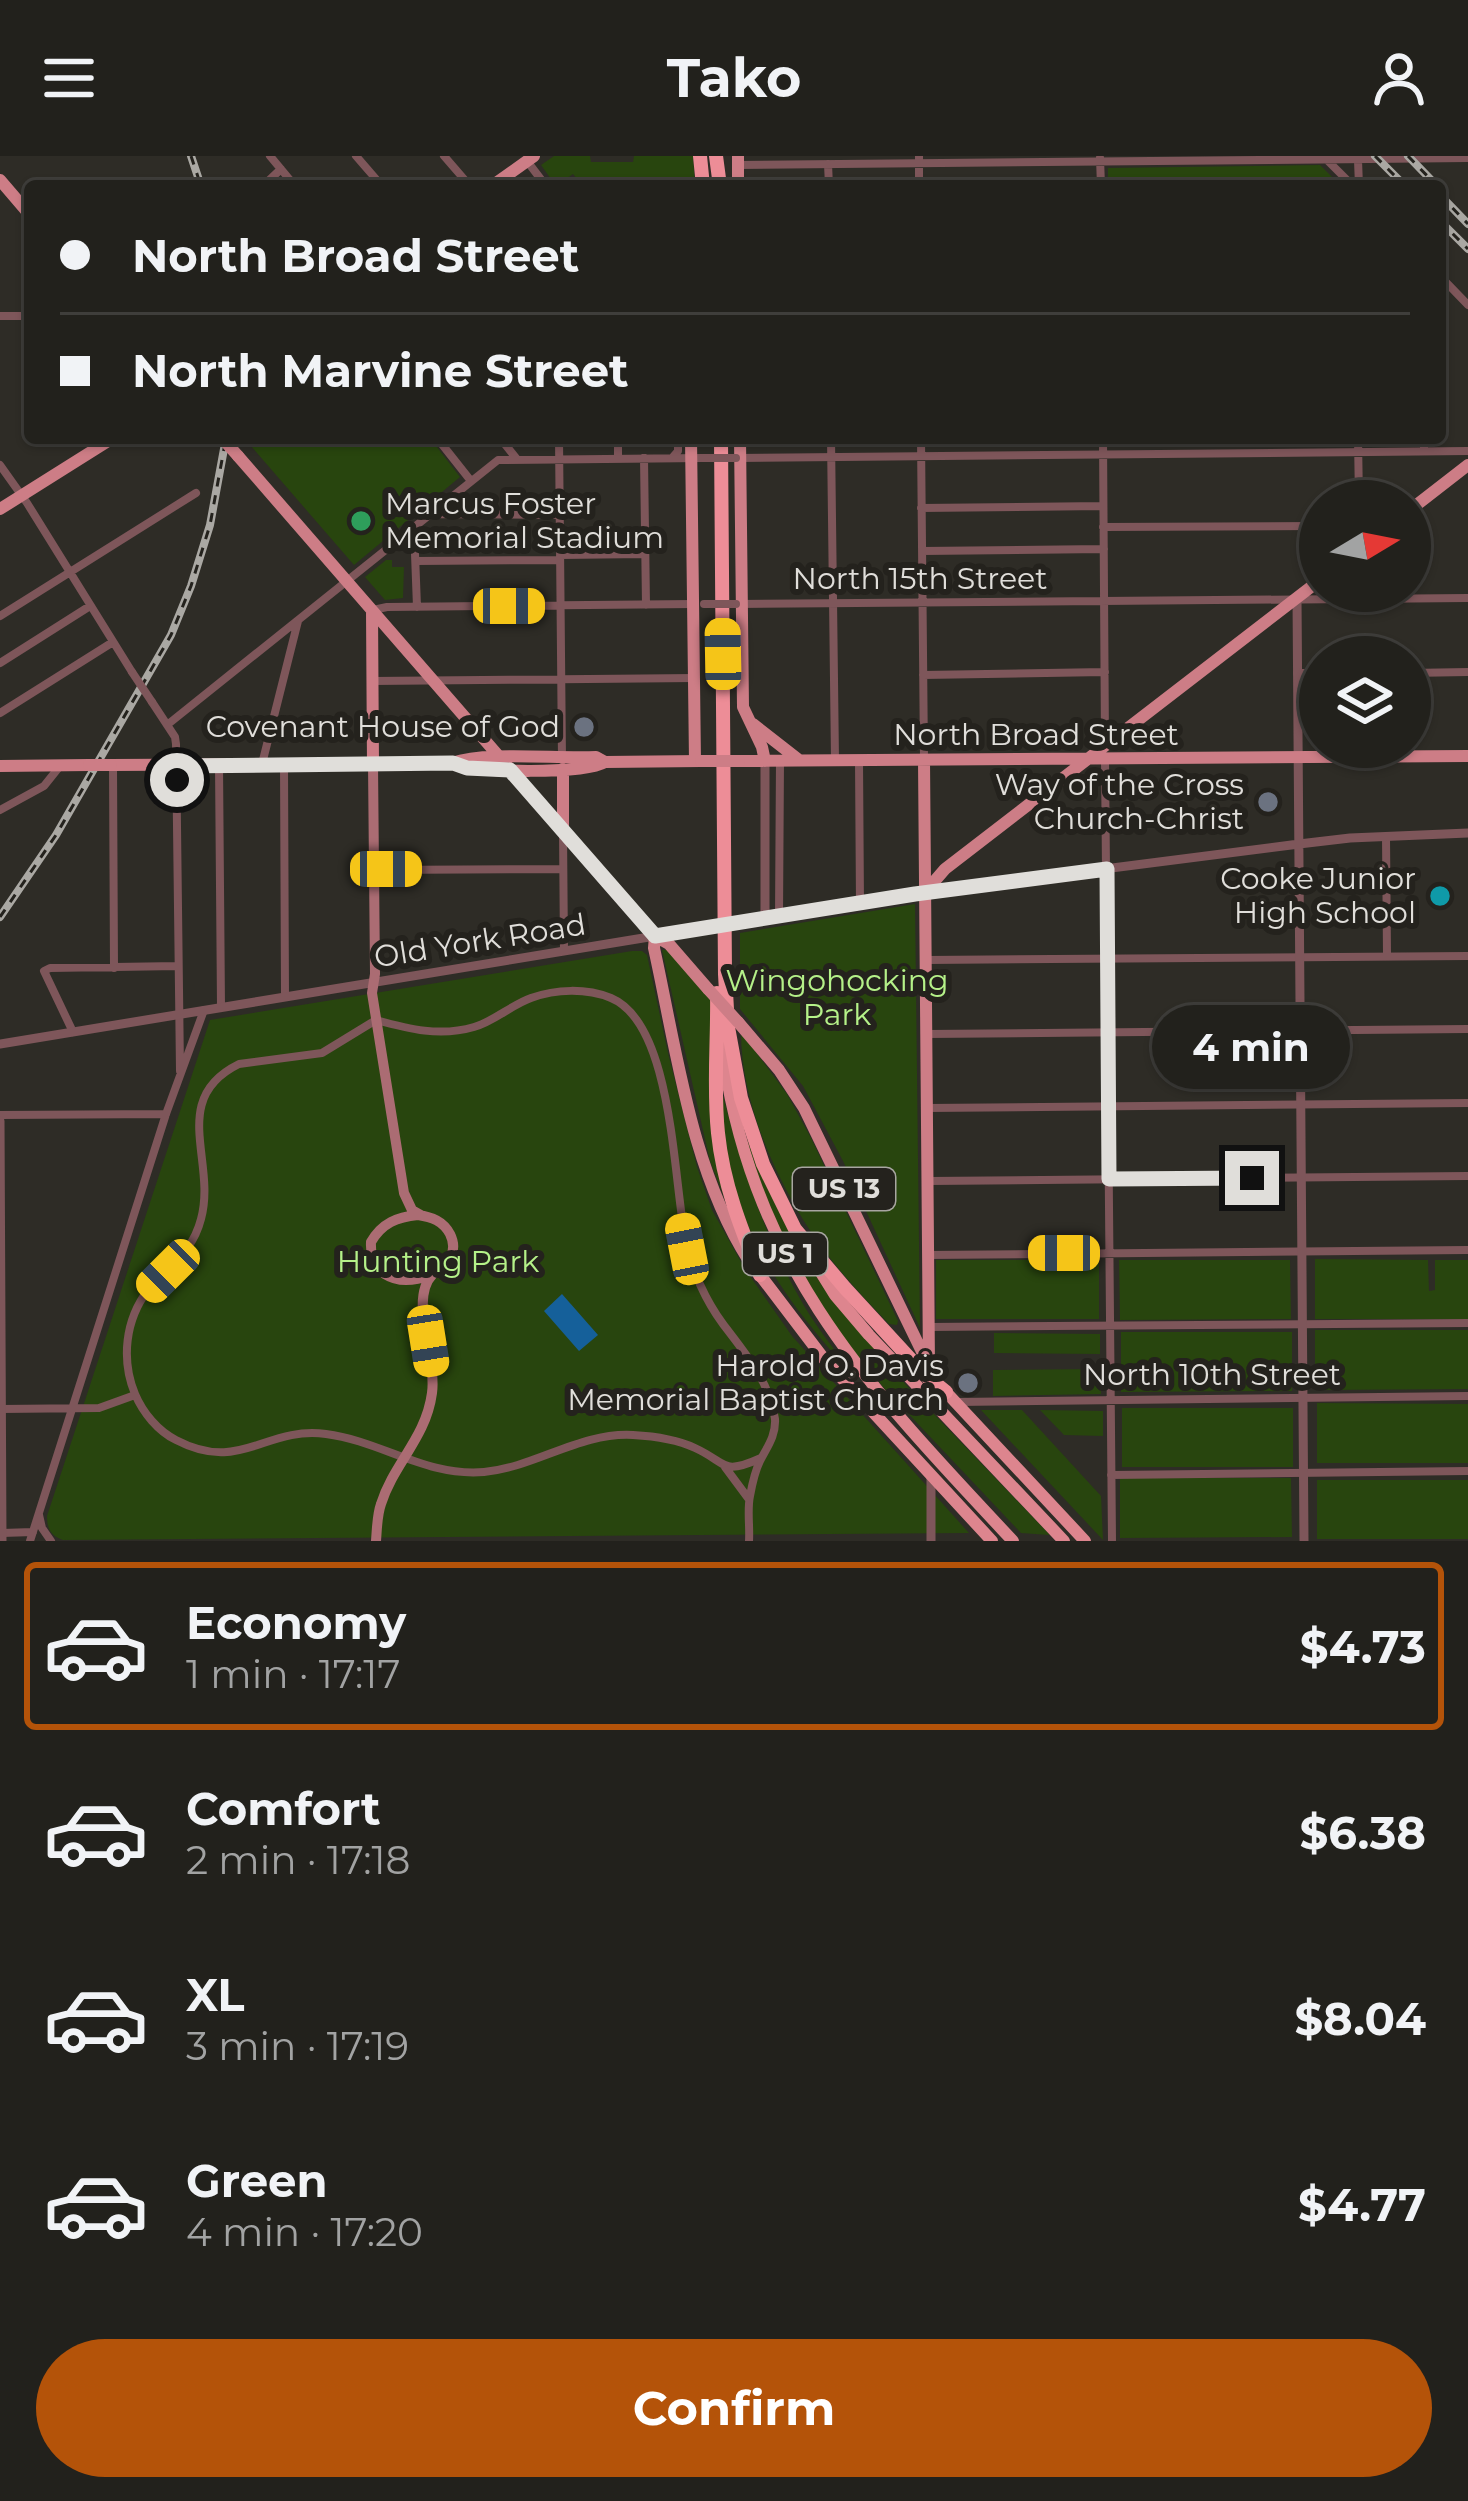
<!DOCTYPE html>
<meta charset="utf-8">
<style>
:root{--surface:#22211c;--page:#2e2e29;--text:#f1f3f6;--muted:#a2a3a3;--line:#3f3e3b;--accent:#b45309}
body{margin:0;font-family:Montserrat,sans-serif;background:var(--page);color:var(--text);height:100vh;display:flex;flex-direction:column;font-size:45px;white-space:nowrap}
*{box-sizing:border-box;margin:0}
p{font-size:39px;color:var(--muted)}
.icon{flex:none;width:66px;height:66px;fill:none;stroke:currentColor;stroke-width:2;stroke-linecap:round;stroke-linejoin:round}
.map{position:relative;height:1385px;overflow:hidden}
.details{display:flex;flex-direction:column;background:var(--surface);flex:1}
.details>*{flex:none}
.top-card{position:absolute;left:24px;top:24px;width:1422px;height:264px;border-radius:12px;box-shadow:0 3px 9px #0004,0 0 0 3px var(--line);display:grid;align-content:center;height:264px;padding:0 36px;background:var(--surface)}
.needle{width:78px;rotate:80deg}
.fabs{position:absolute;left:1299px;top:324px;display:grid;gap:24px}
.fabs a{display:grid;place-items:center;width:132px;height:132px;border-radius:50%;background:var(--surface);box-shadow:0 3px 9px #0004,0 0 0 3px var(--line);font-size:60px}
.end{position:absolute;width:54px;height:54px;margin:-27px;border:15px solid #e0deda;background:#111;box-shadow:0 0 0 6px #111}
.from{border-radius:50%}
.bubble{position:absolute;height:84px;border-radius:42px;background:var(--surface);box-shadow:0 3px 9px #0004,0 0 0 3px var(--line);font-size:39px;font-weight:700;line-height:84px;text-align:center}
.car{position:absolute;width:36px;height:72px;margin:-36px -18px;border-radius:15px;box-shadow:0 0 9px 3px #0007;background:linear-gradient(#f5c518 24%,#345 0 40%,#f5c518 0 76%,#345 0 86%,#f5c518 0)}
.top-card b{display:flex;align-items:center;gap:42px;height:114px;font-size:45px}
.top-card b+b{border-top:3px solid var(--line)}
.top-card i{width:30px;height:30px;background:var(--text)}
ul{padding:21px 0 0;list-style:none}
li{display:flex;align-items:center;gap:36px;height:168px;margin:0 24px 18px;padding:0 12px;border:6px solid transparent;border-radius:12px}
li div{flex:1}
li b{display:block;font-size:45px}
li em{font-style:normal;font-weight:700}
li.selected{border-color:var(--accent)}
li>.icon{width:108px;height:108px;stroke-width:1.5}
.cta{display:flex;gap:24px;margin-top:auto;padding:24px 36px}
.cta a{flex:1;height:138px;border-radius:72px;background:var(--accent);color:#fff;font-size:48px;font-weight:700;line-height:138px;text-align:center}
header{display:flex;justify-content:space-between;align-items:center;height:156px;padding:0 36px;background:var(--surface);font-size:54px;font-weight:700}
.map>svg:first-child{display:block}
</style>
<header><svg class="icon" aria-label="menu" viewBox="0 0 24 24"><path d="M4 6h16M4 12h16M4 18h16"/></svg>Tako<svg class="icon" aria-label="person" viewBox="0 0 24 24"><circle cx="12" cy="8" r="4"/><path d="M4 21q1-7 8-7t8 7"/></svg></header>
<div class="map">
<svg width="1468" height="1385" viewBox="0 0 1468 1385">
<rect width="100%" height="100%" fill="#2e2c26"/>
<path fill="#28450e" d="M554 0H590L591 6H633L634 0H693L695 30H583L573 18 556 30 541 9Z
M1320 9 1341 30H1108V12Z
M244 282H430L460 321 354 409Z
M1110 282H1349V286L1110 289Z
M386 404H392V411H404L403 442 385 444 365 421Z
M915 748 920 1172 843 1005 803 930 740 853V777Z
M662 794H669L711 844 728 1051 710 1005Z
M632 795H642L647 799 668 897 697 1011 712 1054 745 1113 792 1180 969 1377 63 1384C51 1380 47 1373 47 1360L210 864Z
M741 876 787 938 811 982 898 1165 897 1169 889 1168C861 1139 833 1109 811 1076 774 1019 741 945 741 876Z
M722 936C741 1009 765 1082 803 1148 817 1172 836 1195 852 1218 772 1131 724 1058 722 936Z
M746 982 803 1099 830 1142 907 1230 1050 1379 1021 1377 884 1232 837 1175 798 1109 765 1044Z
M1315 1103 1428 1104 1429 1135 1435 1134V1104H1468V1163H1315Z
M936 1104H1099V1163H936Z
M1119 1104H1290L1291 1163 1120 1164Z
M1315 1174H1468V1233L1315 1234Z
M1121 1176H1292V1235L1121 1236Z
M994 1177 1100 1178V1198L994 1197Z
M1100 1213 1101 1238 993 1240V1214Z
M1317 1247 1468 1248V1307H1317Z
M1122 1252H1293V1311H1122Z
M981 1254H1022L1101 1340 1103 1384Z
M1040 1254 1103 1255V1280L1064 1279Z
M1120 1322H1291L1292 1381 1120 1382Z
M1317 1324H1468V1383H1317Z"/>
<path fill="#15609a" d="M562 1138 598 1179 579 1195 544 1155Z"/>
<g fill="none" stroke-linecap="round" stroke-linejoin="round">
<path stroke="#7e565a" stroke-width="8" d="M270 0 295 30
M356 0 382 30
M444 0 470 30
M919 0V30
M1100 2 1101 30
M1358 4 1359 30
M527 5 546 30
M1328 5 1353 30
M828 8 829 30
M738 9 1468 2
M263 30 281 13
M1440 120 1468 149
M0 160H30
M437 282 471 325
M500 282 516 302
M559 282 562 604
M618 282V301
M831 282 835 604
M921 282 924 602
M1103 282 1105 586
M1358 282 1359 345
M1424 295V282
M644 302 646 449
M672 302 678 295V282
M737 302 1468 295
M0 309 27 347 132 516
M921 352 1103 350
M429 358 560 359
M414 371 417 451
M1103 371 1320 370
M922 395 1104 393
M560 399 645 398
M416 405 560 404
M738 448 1468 442
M373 454 387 451 694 448
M0 460 196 337
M0 507 90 450
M1297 517H1320
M1410 517 1468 516
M923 519 1105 516
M372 525 695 522
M152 546 175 581 176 588 180 915
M0 557 113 486
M167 569 498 304 703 302
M1105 603 1112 1385
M859 605 860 747
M262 608 298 465
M113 609 114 812
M219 609 221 851
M284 609 285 841
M0 654 44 630 60 610
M563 675 564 795
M1386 681 1387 799
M374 714 563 713
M779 760 780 605
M926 804 1468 800
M73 876 44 815 50 812 178 810
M927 878 1468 873
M927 952 1468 947
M0 959 166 958
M929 1025 1468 1020
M928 1099 1468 1094
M929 1171 1468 1167
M957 1246 1468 1240
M1 1253 99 1252 135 1239
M725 1311 748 1342
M1111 1319 1468 1315
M39 1359 42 1372 51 1385
M2 1377 33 1376
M30 1385 166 958 204 854
M749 1385C750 1370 747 1354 750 1340 752 1329 755 1315 760 1305 767 1291 776 1280 775 1263 770 1226 745 1197 723 1168 706 1145 692 1115 686 1086 673 1027 674 868 611 842 586 832 556 833 531 842 511 849 495 865 474 871 440 881 409 873 376 864L322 897 239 908C168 943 217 1005 201 1063 192 1098 169 1108 148 1134 125 1164 121 1204 135 1238 143 1257 158 1275 176 1284 241 1318 264 1270 326 1278 381 1285 426 1321 484 1316 536 1311 580 1276 633 1279 652 1280 678 1284 695 1292 728 1307 721 1320 761 1302"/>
<path stroke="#7e565a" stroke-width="9" d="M1297 442 1304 1385
M765 605V762
M737 767 925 736 1299 688 1350 682 1468 677
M0 888 704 772
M0 965 2 1385
M931 1319V1385"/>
<path stroke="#ab6c73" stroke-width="10" d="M373 608 375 818 372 837 404 1037 412 1054 421 1059
M418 1059C432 1061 443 1065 450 1078 472 1122 368 1151 371 1086 382 1067 397 1061 418 1059Z
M376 1385C377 1373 377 1359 381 1348 394 1307 426 1282 432 1237 437 1202 408 1143 433 1118"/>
<path stroke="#cd7d86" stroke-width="12" d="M738 0V30
M0 24 30 59
M492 30 534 0
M691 282 695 605
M740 282 743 551 762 591 765 605
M238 300 655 780 669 788 708 833
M0 353 113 282
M1410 354 1468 309
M372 455 373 608
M753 568 799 604
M924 604 929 1211
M739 605 1468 600
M454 608C478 617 584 618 605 606
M111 609 452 607C488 595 554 603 596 601L605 606 701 605
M0 610 89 609
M563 613V672
M926 735 945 713 1320 424
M655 780 654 792C677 896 691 1014 749 1105
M738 866 779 914 804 952 926 1204"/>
<path stroke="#dd858e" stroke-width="12" d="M721 884C749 1108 866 1228 1013 1385
M807 1094 835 1139 869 1179 1064 1385
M760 1119 824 1203 992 1385
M946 1236 1085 1385"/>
<path stroke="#ed8d97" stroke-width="14" d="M700 0 703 30
M716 0 720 30
M721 282 725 818 728 871 741 942 763 1008 795 1073 845 1132 925 1219 946 1236
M717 837C718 884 713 930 718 977 723 1027 741 1073 760 1119"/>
<g stroke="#aaa8a3" stroke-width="8">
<path id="rail" d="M191 0 201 30
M1375 0 1405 30
M1408 0 1437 30
M1440 39 1468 68
M1440 65 1468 93
M0 761 56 679 171 479 191 430 210 369 226 282"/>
</g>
<use href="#rail" stroke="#24221d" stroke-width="3" stroke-dasharray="9" stroke-linecap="butt"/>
<path stroke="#7e565a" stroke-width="8" d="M703 302H736
M704 448H736
M132 516 152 546"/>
<path stroke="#7e565a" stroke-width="9" d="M704 772 737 767"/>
<path stroke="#cd7d86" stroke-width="12" d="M222 282 238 300
M701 605H739
M89 609H111
M708 833 738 866"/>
</g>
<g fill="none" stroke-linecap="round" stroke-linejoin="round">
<path stroke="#e0deda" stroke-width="15" d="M177 624V610L453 607 467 612 510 614 655 780 915 738 1107 713 1109 1023 1252 1022"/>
</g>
<circle fill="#2e9e5b" stroke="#24221d" stroke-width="4.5" cx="361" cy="365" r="12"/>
<g fill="#6b7280" stroke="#24221d" stroke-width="4.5">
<circle cx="584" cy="571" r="12"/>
<circle cx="1268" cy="646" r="12"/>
<circle cx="968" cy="1227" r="12"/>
</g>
<circle fill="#0f9aa8" stroke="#24221d" stroke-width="4.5" cx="1440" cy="740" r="12"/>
<g text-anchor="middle" stroke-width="12" stroke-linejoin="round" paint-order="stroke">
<g fill="#24221d" stroke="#a8a6a1" stroke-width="3">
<rect x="793" y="1012" width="102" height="42" rx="9"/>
<rect x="743" y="1077" width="84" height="42" rx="9"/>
</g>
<g font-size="27" font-weight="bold" fill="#e0deda">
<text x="844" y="1042">US 13</text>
<text x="785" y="1107">US 1</text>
</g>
<g font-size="30" fill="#e0deda" stroke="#24221d" text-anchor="end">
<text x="385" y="358" text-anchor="start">Marcus Foster<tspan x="385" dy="34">Memorial Stadium</tspan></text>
<text x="560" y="581">Covenant House of God</text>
<text x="1244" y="639">Way of the Cross<tspan x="1244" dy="34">Church-Christ</tspan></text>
<text x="1416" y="733">Cooke Junior<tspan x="1416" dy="34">High School</tspan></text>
<text x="944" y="1220">Harold O. Davis<tspan x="944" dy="34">Memorial Baptist Church</tspan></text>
</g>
<g font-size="30" fill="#e0deda" stroke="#24221d">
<text x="920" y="433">North 15th Street</text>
<text x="1036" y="589">North Broad Street</text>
<text transform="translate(480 785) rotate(-9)" y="10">Old York Road</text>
<text x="1212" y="1229">North 10th Street</text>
</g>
<g font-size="30" fill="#b5f189" stroke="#24221d">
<text x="837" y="835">Wingohocking<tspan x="837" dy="34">Park</tspan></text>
<text x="438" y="1116">Hunting Park</text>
</g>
</g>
</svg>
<div class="fabs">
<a><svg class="needle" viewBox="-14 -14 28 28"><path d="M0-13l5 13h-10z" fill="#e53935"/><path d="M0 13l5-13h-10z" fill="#a2a3a3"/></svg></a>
<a><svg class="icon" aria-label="layers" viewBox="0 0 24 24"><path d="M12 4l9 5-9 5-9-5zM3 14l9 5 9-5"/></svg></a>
</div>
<i class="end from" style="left:177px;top:624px"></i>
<i class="end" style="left:1252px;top:1022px"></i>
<div class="bubble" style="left:1152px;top:849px;width:198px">4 min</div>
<i class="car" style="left:509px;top:450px;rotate:90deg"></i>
<i class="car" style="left:723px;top:498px;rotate:359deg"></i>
<i class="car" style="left:386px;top:713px;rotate:90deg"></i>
<i class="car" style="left:687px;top:1093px;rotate:349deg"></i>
<i class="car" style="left:1064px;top:1097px;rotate:270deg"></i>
<i class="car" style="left:168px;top:1115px;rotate:225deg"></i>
<i class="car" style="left:428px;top:1185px;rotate:171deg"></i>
<div class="top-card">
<b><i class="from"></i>North Broad Street</b>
<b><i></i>North Marvine Street</b>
</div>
</div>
<section class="details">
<ul>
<li class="selected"><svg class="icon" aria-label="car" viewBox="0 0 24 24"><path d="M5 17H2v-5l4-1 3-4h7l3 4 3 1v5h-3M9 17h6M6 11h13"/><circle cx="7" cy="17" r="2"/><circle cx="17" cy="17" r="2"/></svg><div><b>Economy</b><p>1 min · 17:17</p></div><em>$4.73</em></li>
<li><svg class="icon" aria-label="car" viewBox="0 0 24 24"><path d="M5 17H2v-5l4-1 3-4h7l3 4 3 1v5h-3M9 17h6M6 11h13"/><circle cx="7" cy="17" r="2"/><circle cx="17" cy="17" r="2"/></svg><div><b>Comfort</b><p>2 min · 17:18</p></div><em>$6.38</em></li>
<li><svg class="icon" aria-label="car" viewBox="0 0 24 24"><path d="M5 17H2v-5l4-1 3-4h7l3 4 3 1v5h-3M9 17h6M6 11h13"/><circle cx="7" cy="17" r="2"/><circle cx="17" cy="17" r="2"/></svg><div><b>XL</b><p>3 min · 17:19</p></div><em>$8.04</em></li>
<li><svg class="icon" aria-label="car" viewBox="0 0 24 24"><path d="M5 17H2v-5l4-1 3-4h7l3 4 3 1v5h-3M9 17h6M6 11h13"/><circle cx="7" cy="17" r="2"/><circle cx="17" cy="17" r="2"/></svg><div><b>Green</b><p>4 min · 17:20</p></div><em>$4.77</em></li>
</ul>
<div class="cta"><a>Confirm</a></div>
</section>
